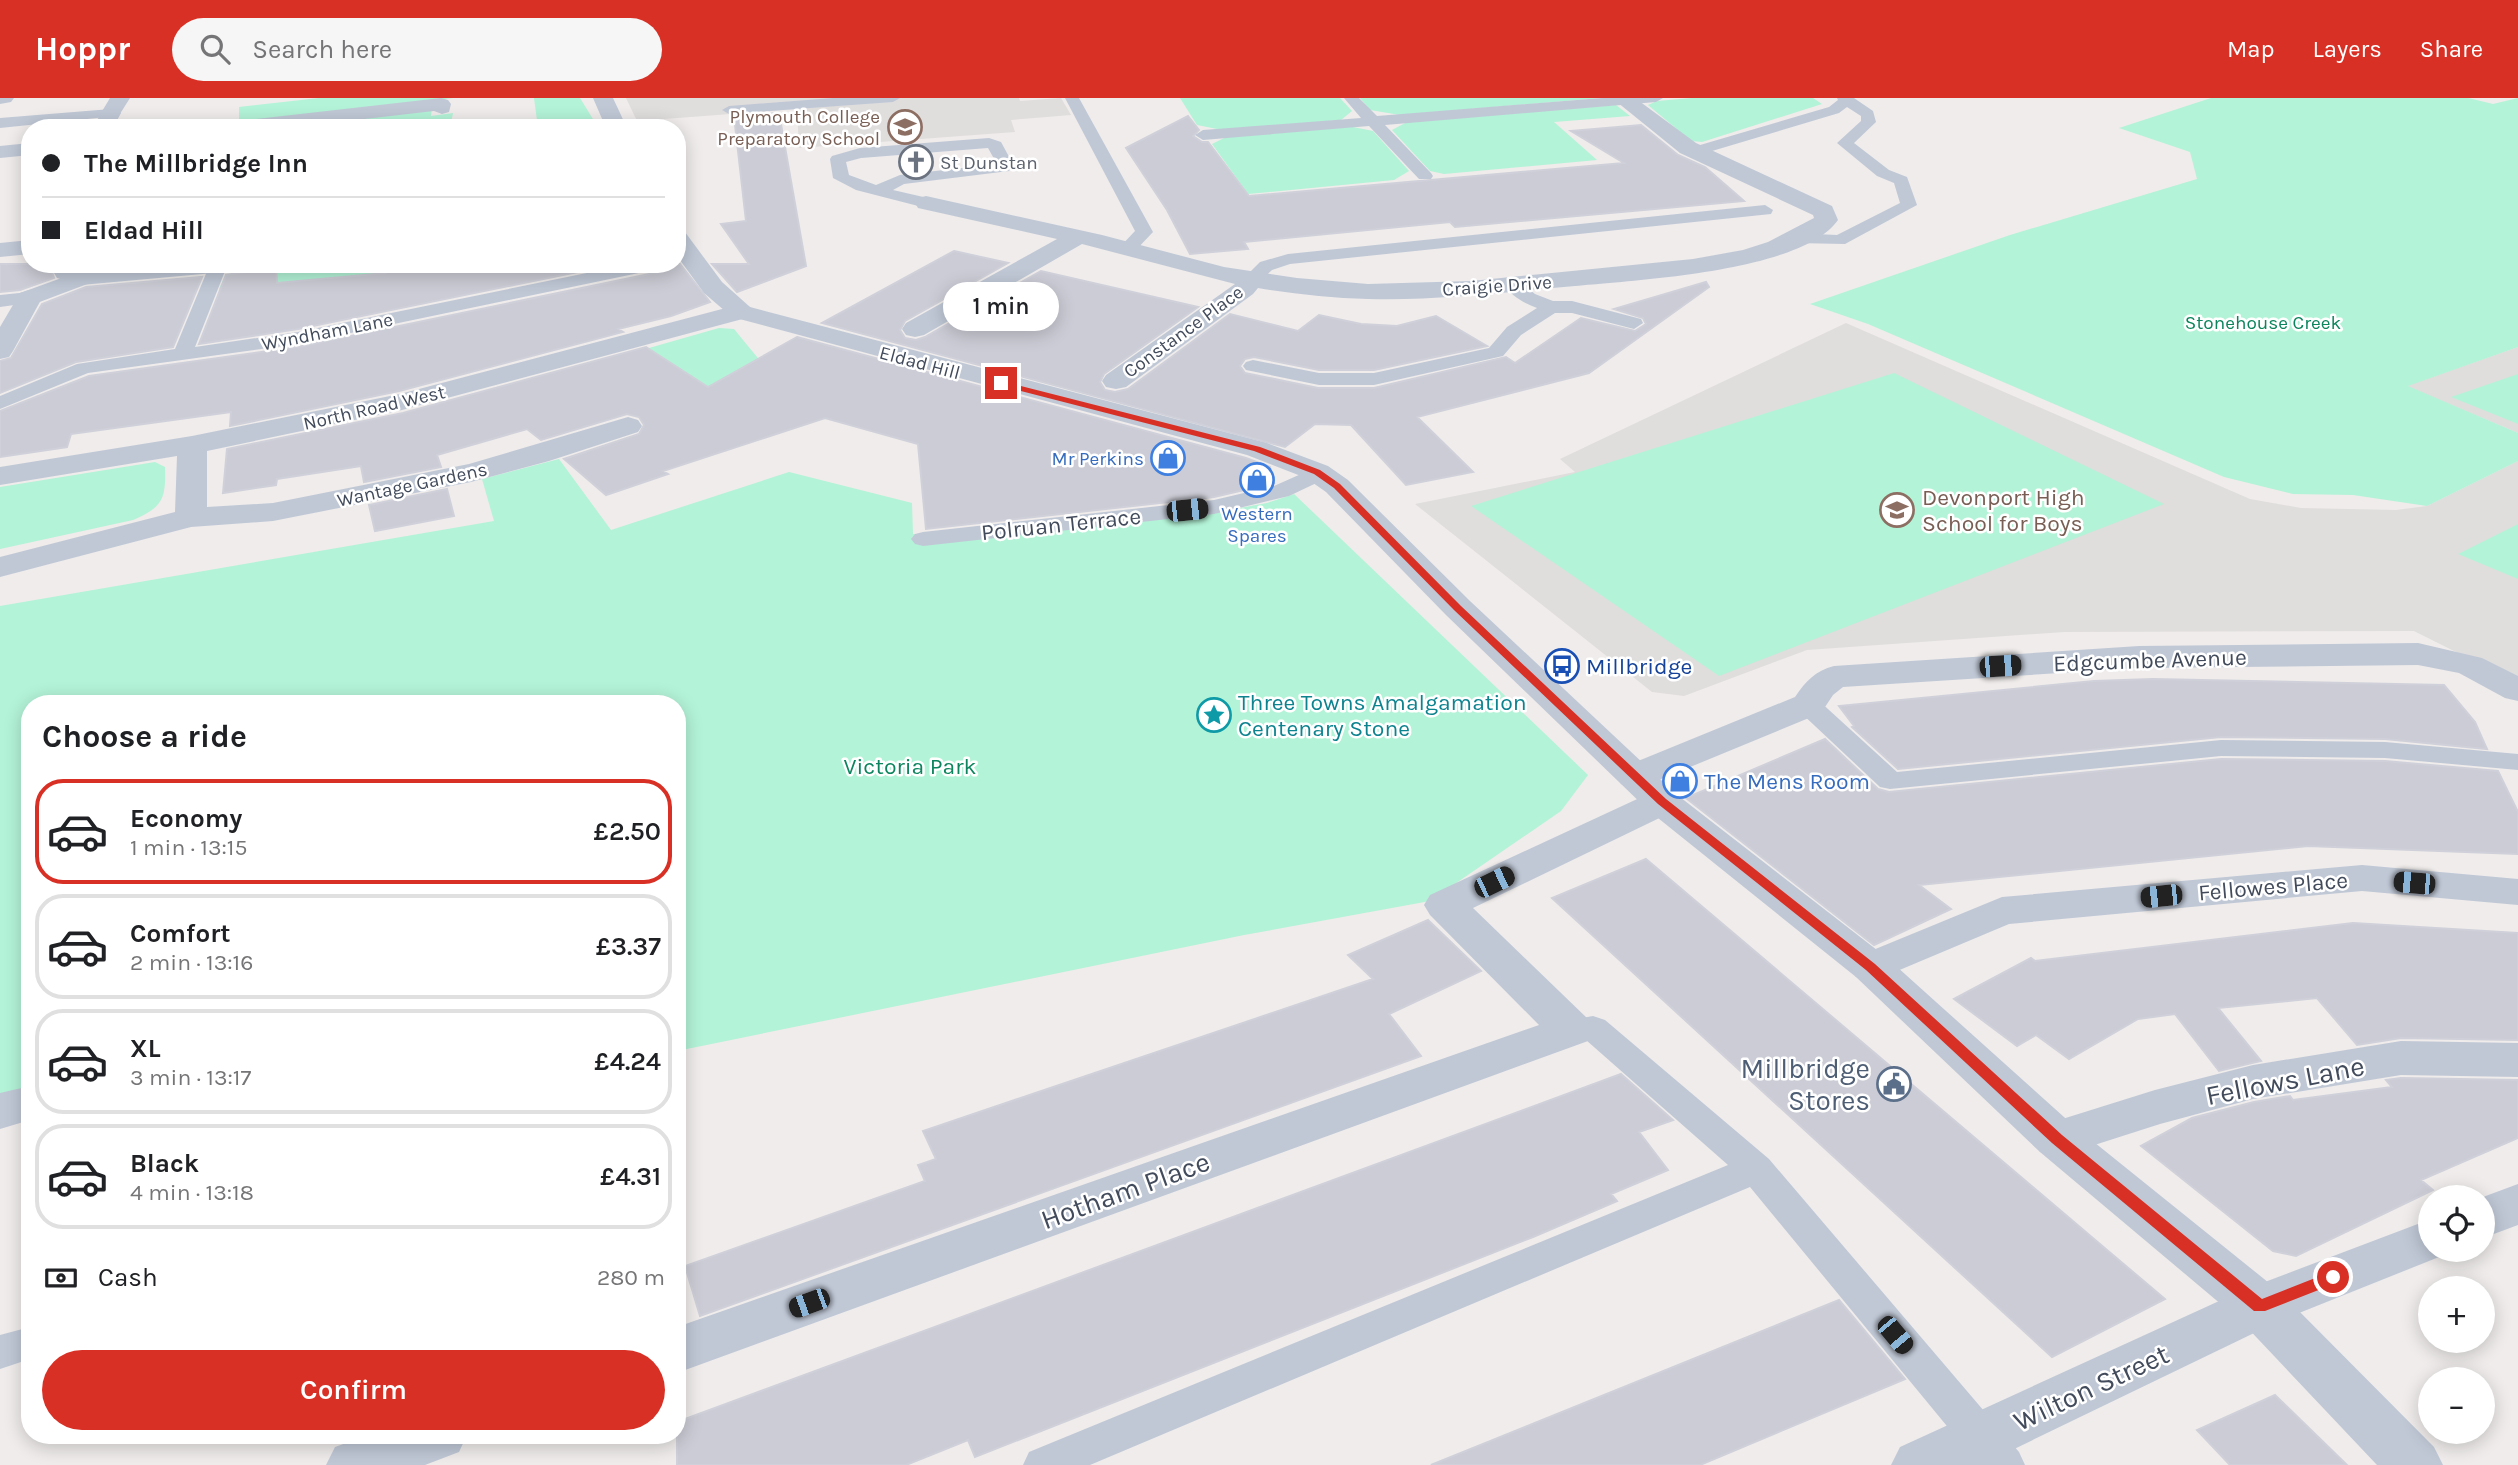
<!DOCTYPE html>
<meta charset="utf-8">
<style>
:root{--surface:#fff;--page:#f6f6f6;--text:#202124;--muted:#757577;--line:#e0e0e0;--accent:#d93025}
body{margin:0;font-family:Karla,sans-serif;background:var(--page);color:var(--text);height:100vh;display:flex;flex-direction:column;font-size:26px;white-space:nowrap}
*{box-sizing:border-box;margin:0}
p{font-size:23px;color:var(--muted)}
.icon{flex:none;width:38px;height:38px;fill:none;stroke:currentColor;stroke-width:2;stroke-linecap:round;stroke-linejoin:round}
.map{position:relative;flex:1;overflow:hidden}
.side{position:absolute;left:21px;top:597px;width:665px;height:749px;display:flex;flex-direction:column;background:var(--surface);border-radius:28px;box-shadow:0 4px 18px #0003}
.side>*{flex:none}
.hud{position:absolute;left:21px;top:21px;width:665px;height:154px;border-radius:28px;box-shadow:0 4px 18px #0003;display:grid;align-content:center;height:154px;padding:0 21px;background:var(--surface)}
.controls{position:absolute;left:2418px;top:1087px;display:grid;gap:14px}
.controls a{display:grid;place-items:center;width:77px;height:77px;border-radius:50%;background:var(--surface);box-shadow:0 4px 18px #0003;font-size:35px}
.end{position:absolute;width:32px;height:32px;margin:-16px;border:9px solid #d93025;background:#fff;box-shadow:0 0 0 4px #fff}
.from{border-radius:50%}
.bubble{position:absolute;height:49px;border-radius:24px;background:var(--surface);box-shadow:0 4px 18px #0003;font-size:23px;font-weight:600;line-height:49px;text-align:center}
.car{position:absolute;width:21px;height:42px;margin:-21px -10px;border-radius:9px;box-shadow:0 0 5px 2px #0007;background:linear-gradient(#222 24%,#8ab4d8 0 40%,#222 0 76%,#8ab4d8 0 86%,#222 0)}
.hud b{display:flex;align-items:center;gap:24px;height:66px;font-size:26px}
.hud b+b{border-top:2px solid var(--line)}
.hud i{width:18px;height:18px;background:var(--text)}
ul{padding:0;list-style:none}
li{display:flex;align-items:center;gap:21px;height:105px;margin:0 14px 10px;padding:0 7px;border:4px solid var(--line);border-radius:28px}
li div{flex:1}
li b{display:block;font-size:26px}
li em{font-style:normal;font-weight:600}
li.active{border-color:var(--accent)}
li>.icon{width:63px;height:63px;stroke-width:1.5}
h2{padding:0 21px;font-size:32px;line-height:84px}
.pay{display:flex;align-items:center;gap:18px;height:77px;padding:0 21px;font-size:26px}
.pay p{margin-inline-start:auto}
.primary-button{display:flex;gap:14px;margin-top:auto;padding:14px 21px}
.primary-button a{flex:1;height:80px;border-radius:42px;background:var(--accent);color:#fff;font-size:28px;font-weight:600;line-height:80px;text-align:center}
header{display:flex;align-items:center;gap:42px;box-sizing:border-box;height:98px;padding:0 35px;background:var(--accent);color:#fff}
header strong{font-size:33px}
nav{display:flex;gap:38px;margin-inline-start:auto;font-size:24px}
.search{width:490px;height:63px;background:var(--page);display:flex;align-items:center;gap:18px;box-sizing:border-box;padding:0 24px;border-radius:38px;color:var(--muted);font-size:26px}
.map>svg:first-child{display:block}
</style>
<header>
<strong>Hoppr</strong>
<div class="search"><svg class="icon" aria-label="search" viewBox="0 0 24 24"><circle cx="10" cy="10" r="6"/><path d="M15 15l6 6"/></svg>Search here</div>
<nav><a>Map</a><a>Layers</a><a>Share</a></nav>
</header>
<div class="map">
<svg width="2518" height="1367" viewBox="0 0 2518 1367">
<rect width="100%" height="100%" fill="#efeceb"/>
<path fill="#e0dddd" d="M626 0H1019L1020 3 1061 0 1071 17 1011 22 1015 34 799 50 797 11 637 23Z
M1846 225 2250 401 2301 410 2396 412 2427 408 2518 363V585L2414 533 2064 534 1807 552 1684 598 1652 594 1415 406 1575 374 1560 361Z
M2518 249V335L2407 288Z"/>
<path fill="#b3f3d7" d="M319 0H453L239 26V9Z
M534 0H580L596 26 538 30Z
M1180 0H1340L1352 13 1341 22 1222 32 1197 27Z
M1360 0H1601L1400 17 1370 12Z
M1692 0H1813L1822 6 1702 44 1691 43 1648 7 1657 3Z
M2211 0H2468L2493 6 2518 0V249L2408 288 2518 335V363L2427 408 2353 397 2293 396 2224 379 1868 226 1810 206 2010 137 2197 81 2190 54 2119 30Z
M1616 7 1630 18 1554 24 1597 62 1444 76 1430 73 1392 32 1407 24Z
M432 9 431 18 453 15 450 30H259Z
M1348 28 1373 33 1409 73 1394 82 1248 96 1212 46 1226 39Z
M356 166H390L386 175 219 191 225 178Z
M719 230 734 231 771 276 713 311 702 286 665 261 658 263 642 252Z
M1894 275 2164 406 1719 578 1471 408Z
M2518 276V326L2451 299Z
M559 361 611 432 789 374 912 405 913 436 929 437 1223 413 1267 405 1294 396 1588 677 1561 713 1430 803 1244 837 677 953V606H30V999L0 1007V508L494 423 482 381Z
M155 364 165 369C166 401 163 409 133 422L0 451V389Z
M2518 426V481L2458 456Z"/>
<path fill="#cbccd5" stroke="#cfd0d9" stroke-width="2" d="M779 15 806 168 737 194 712 166H749L721 126 746 123 734 18Z
M1188 18 1199 32 1193 38 1202 44H1208L1249 98 1624 65 1571 33 1641 27 1678 57 1705 69 1744 103 1455 129 1450 124 1244 144 1248 151 1190 156 1167 112 1126 50Z
M954 153 1008 165 905 223 900 232 905 240 916 242 925 239 1041 173 1198 209 1104 276 1100 284 1105 292 1115 294 1128 291 1230 216 1298 233 1319 217 1361 226 1397 228 1436 218 1487 248 1374 272H1319L1254 259 1245 261 1240 268 1245 275 1318 290H1374L1506 259 1515 265 1581 220 1635 233 1646 226 1643 220 1614 211 1706 184 1709 189 1589 275 1417 319 1473 374 1406 387 1351 327 1315 326 1285 349 822 225Z
M0 166H55L52 174 54 180 20 192 0 194Z
M250 166H276L277 185 386 175 390 166H617L298 231 199 246 226 177 246 174Z
M670 166H680L710 204 671 218 618 231 623 234 399 293 230 328 231 314 71 336 67 349 0 359V313L89 278 298 249 659 174Z
M202 179 173 249 76 264 0 295V263L11 260 42 206 86 189Z
M797 239 1246 360 1270 369 1274 385 1214 399 926 431 918 346 825 320 663 373 668 376 606 397 564 361 639 336 644 327 639 319 627 316 541 342 527 331 437 357 441 369 364 384 361 368 277 381 276 387 223 395 227 351 403 315 646 249 708 289Z
M447 391 454 418 375 433 369 407Z
M2153 581 2444 587 2475 624 2487 651 2385 641 2221 639 1898 671 1852 629 1854 628 1839 608 2094 583Z
M1825 641 1878 691 1889 694 2221 661 2385 663 2498 673 2518 714V756L2308 748 1919 787 1951 811 1874 847 1686 700Z
M1646 761 2107 1152 2165 1201 2052 1259 1552 800Z
M1428 822 1481 873 1389 916 1421 958 700 1218 685 1168 925 1083 918 1067 936 1061 923 1033 1373 881 1348 857Z
M2353 825 2518 835V942L2401 940 2357 947 2317 900 2218 910 2261 963 2219 973 2175 916 2138 921 2069 961 2036 937 2017 948 1954 901 2031 860 2035 863Z
M1621 976 1673 1022 1639 1034 1668 1072 1611 1096 1617 1103 1533 1139 975 1359 968 1342 906 1367H677V1324Z
M2401 980 2518 982V1040L2421 1082 2433 1092 2296 1158 2273 1153 2141 1048 2192 1020 2254 1004 2290 998 2293 1002 2392 989 2386 982Z
M1839 1202 1905 1281 1700 1367H1431Z
M2275 1297 2347 1367H2230L2197 1332Z"/>
<g fill="none" stroke-linecap="round" stroke-linejoin="round">
<path fill="#c0c8d6" fill-rule="evenodd" d="M833 0H900L893 4 729 16 722 12 729 8Z
M1065 0H1079L1153 134 1134 154 1128 155 1119 150 1135 133Z
M1344 0H1359L1377 18 1602 0H1663L1656 4 1385 27 1431 75 1433 78 1431 81H1419L1369 28 1203 42 1195 37 1203 32 1361 20Z
M1837 0H1854L1873 13 1876 24 1854 45 1889 72 1907 79 1917 107 1845 146 1794 145 1785 140 1794 135 1837 137 1900 105 1894 85 1877 78 1837 45 1861 23V18L1847 9 1839 15 1702 56 1696 58 1688 53 1690 50 1829 9 1838 2Z
M111 11 118 15 116 18 0 30V20Z
M989 40 1001 44 1013 66 1009 73 904 86 893 92 932 101 934 105 932 109 926 110 856 92 833 80 830 61 832 58 860 50ZM988 50 997 66 900 77 876 87 849 77 846 64 861 60Z
M1765 107 1773 112 1771 116 1290 166 1272 172 1256 187 1250 188 1241 183 1260 164 1288 156Z
M210 166 227 168 195 249 298 234 631 166H667L658 171 298 246 88 275 0 311V298L77 266 175 251Z
M1512 181 1518 182 1535 196 1553 203H1572L1641 221 1643 225 1634 231 1572 215H1555L1521 237 1503 258 1374 287H1319L1246 272 1243 268 1246 264 1253 262 1319 275H1374L1489 250 1507 229 1537 210C1523 205 1512 198 1503 186Z
M29 194 36 196 38 200 36 204 0 209V197Z
M1319 368 1327 370 1330 375 1327 380 1289 398 1214 416 923 448 915 446 911 441 915 436 923 434 1214 402 1274 388Z
M1808 599 1817 601 1897 674 2221 642 2385 644 2518 656V672L2385 660 2221 658 1890 691 1880 689 1799 613 1795 607 1799 601Z
M1593 918 1605 922 1769 1061 2019 1354 2025 1367H1979L1750 1089 1090 1367H1023L1029 1354 1728 1067 1586 942 1572 944 1560 940 1556 932 1560 924Z
M30 1229V1261L0 1271V1237Z"/>
<path fill="#c0c8d6" fill-rule="evenodd" d="M0 0H14L11 4 0 6Z
M110 0H130L118 19H104L101 15Z
M30 142V156L0 159V145Z
M81 173 90 175 93 180 90 185 29 208 20 205 16 200 20 195Z"/>
<path fill="#c0c8d6" fill-rule="evenodd" d="M441 0 448 2 451 6 449 14 442 16 434 13 286 30H219L222 26 229 24Z
M1612 0H1635L1696 45 1832 108 1838 122C1802 174 1634 182 1575 188 1506 194 1437 203 1368 201 1331 200 1294 196 1258 190L1253 196 1126 289 1116 291 1106 289 1102 283 1106 277 1235 186 1082 146 924 237 915 239 906 237 902 231 906 225 1057 141 918 110 915 105 918 100 926 98 1102 137 1224 169 1297 180 1368 186 1471 183 1693 161 1743 152 1768 144 1814 120 1813 117 1680 55Z
M111 9 118 11 121 15 113 30H92L104 11Z
M30 45V57L0 60V48Z
M58 166H82L80 171 83 172 151 166H248L245 171 236 173 81 187 57 180 54 175Z
M29 192 38 195 42 200 13 253 9 259 0 261V229L20 195Z
M741 206 750 209 754 214 750 219 402 312 207 353V409L273 405 469 366 628 319 638 322 642 328 638 334 549 363 471 384 273 423 191 429 0 479V459L175 414 177 358 0 387V369L192 338 400 296Z
M2418 545 2482 560 2518 578V603L2505 600 2459 575 2418 567 2139 570 1843 589 1833 597 1821 615 1649 686 1635 690 1621 686 1616 678 1621 670 1795 599C1806 583 1815 573 1834 568L2139 548Z
M1662 692 1676 696 1682 704 1676 712 1473 810 1588 921 1595 932 1588 943 677 1275V1229L1539 927 1430 817 1424 807 1430 797 1648 696Z
M2362 767 2518 781V807L2362 793 2009 826 1871 884 1856 879 1849 869 1856 859 2002 799Z
M2401 943 2518 945V979L2401 977 2253 1001 2160 1026 2057 1059 2040 1054 2033 1041 2040 1028 2155 992 2253 967Z
M30 988V1022L0 1031V995Z
M2518 1086V1127L2483 1140V1099Z
M2431 1121V1152H2451L2449 1155 2279 1223 1981 1367H1891L1900 1349 2241 1193Z
M368 1337H467L459 1354 425 1367H326L335 1349Z"/>
<path fill="#c0c8d6" fill-rule="evenodd" d="M593 0H613L627 30H606Z
M677 132 685 134 722 184 750 209 1267 345 1328 368 1348 382 1470 503 1676 696 1886 859 2074 1028 2279 1193 2434 1349 2443 1367H2377L2241 1223 2040 1054 1856 879 1648 712 1446 517 1326 394 1306 380 1247 357 732 219 704 195 677 158Z"/>
</g>
<path fill="#d93025" d="M1001 283 1260 349 1320 372 1340 386 1461 508 1666 701 1875 866 2062 1037 2262 1201 2333 1173 2341 1179 2339 1184 2265 1213H2254L2052 1045 1866 872 1658 706 1454 512 1334 390 1314 376 1254 353 998 287Z"/>
<defs>
<g id="school-ring" transform="scale(1.75)"><circle r="9.5" fill="#fff" stroke="#8d6e63" stroke-width="1.5"/><path d="M0-5L7-2L0 1L-7-2ZM-4 1L0 2.5L4 1V4Q0 6-4 4Z" fill="#8d6e63"/></g>
<g id="church-ring" transform="scale(1.75)"><circle r="9.5" fill="#fff" stroke="#6b7280" stroke-width="1.5"/><path d="M-1.2-6h2.4v3.5h3.3v2.4h-3.3V6h-2.4V-.1h-3.3v-2.4h3.3Z" fill="#6b7280"/></g>
<g id="shop-ring" transform="scale(1.75)"><circle r="9.5" fill="#fff" stroke="#3f7fe0" stroke-width="1.5"/><path d="M-5-2.5h2.3a2.7 3.5 0 0 1 5.4 0H5L5.5 6h-11ZM-1.5-2.5h3a1.5 2.3 0 0 0-3 0Z" fill="#3f7fe0"/></g>
<g id="bus-ring" transform="scale(1.75)"><circle r="9.5" fill="#fff" stroke="#1a4fb4" stroke-width="1.5"/><path d="M-5-6H5V4H4V6H2V4H-2V6H-4V4H-5ZM-3.5-4V0h7V-4ZM-3.5 1.2v1.5H-2V1.2ZM2 1.2v1.5H3.5V1.2Z" fill="#1a4fb4"/></g>
<g id="sight-ring" transform="scale(1.75)"><circle r="9.5" fill="#fff" stroke="#0f9aa8" stroke-width="1.5"/><path d="M0-6L1.8-2.2L6-1.7L2.9 1.2L3.7 5.4L0 3.3L-3.7 5.4L-2.9 1.2L-6-1.7L-1.8-2.2Z" fill="#0f9aa8"/></g>
<g id="civic-ring" transform="scale(1.75)"><circle r="9.5" fill="#fff" stroke="#5c6f8a" stroke-width="1.5"/><path d="M-.6-6.5H3V-4.5H.6V-3L4-1V1h2V6H-6V1h2V-1L-.6-3ZM-1.2 2.5V6h2.4V2.5Z" fill="#5c6f8a"/></g>
</defs>
<g fill-rule="evenodd">
<use href="#school-ring" x="905" y="29"/>
<use href="#church-ring" x="916" y="64"/>
<use href="#shop-ring" x="1168" y="360"/>
<use href="#shop-ring" x="1257" y="382"/>
<use href="#school-ring" x="1897" y="412"/>
<use href="#bus-ring" x="1562" y="568"/>
<use href="#sight-ring" x="1214" y="617"/>
<use href="#shop-ring" x="1680" y="683"/>
<use href="#civic-ring" x="1894" y="986"/>
</g>
<g text-anchor="middle" stroke-width="5" stroke-linejoin="round" paint-order="stroke">
<g font-size="19" fill="#785e54" stroke="#fff" text-anchor="end">
<text x="880" y="25">Plymouth College<tspan x="880" dy="22">Preparatory School</tspan></text>
</g>
<g font-size="19" fill="#5b616d" stroke="#fff" text-anchor="start">
<text x="940" y="71">St Dunstan</text>
</g>
<g font-size="19" fill="#424b5b" stroke="#fff">
<text transform="translate(1497 187) rotate(-4)" y="7">Craigie Drive</text>
<text transform="translate(327 233) rotate(-11)" y="7">Wyndham Lane</text>
<text transform="translate(1183 233) rotate(-36)" y="7">Constance Place</text>
<text transform="translate(920 264) rotate(15)" y="7">Eldad Hill</text>
<text transform="translate(374 309) rotate(-13)" y="7">North Road West</text>
<text transform="translate(412 386) rotate(-12)" y="7">Wantage Gardens</text>
</g>
<g font-size="19" fill="#0c845d" stroke="#fff">
<text x="2263" y="231">Stonehouse Creek</text>
</g>
<g font-size="19" fill="#366cbe" stroke="#fff" text-anchor="end">
<text x="1144" y="367">Mr Perkins</text>
<text x="1257" y="422" text-anchor="middle">Western<tspan x="1257" dy="22">Spares</tspan></text>
</g>
<g font-size="23" fill="#785e54" stroke="#fff" text-anchor="start">
<text x="1922" y="407">Devonport High<tspan x="1922" dy="26">School for Boys</tspan></text>
</g>
<g font-size="23" fill="#424b5b" stroke="#fff">
<text transform="translate(1061 426) rotate(-6)" y="8">Polruan Terrace</text>
<text transform="translate(2150 562) rotate(-2)" y="8">Edgcumbe Avenue</text>
<text transform="translate(2273 788) rotate(-5)" y="8">Fellowes Place</text>
</g>
<g font-size="23" fill="#164399" stroke="#fff" text-anchor="start">
<text x="1586" y="576">Millbridge</text>
</g>
<g font-size="23" fill="#0d838f" stroke="#fff" text-anchor="start">
<text x="1238" y="612">Three Towns Amalgamation<tspan x="1238" dy="26">Centenary Stone</tspan></text>
</g>
<g font-size="23" fill="#0c845d" stroke="#fff">
<text x="910" y="676">Victoria Park</text>
</g>
<g font-size="23" fill="#366cbe" stroke="#fff" text-anchor="start">
<text x="1704" y="691">The Mens Room</text>
</g>
<g font-size="28" fill="#4e5e75" stroke="#fff" text-anchor="end">
<text x="1870" y="980">Millbridge<tspan x="1870" dy="32">Stores</tspan></text>
</g>
<g font-size="28" fill="#424b5b" stroke="#fff">
<text transform="translate(2285 982) rotate(-11)" y="10">Fellows Lane</text>
<text transform="translate(1125 1092) rotate(-20)" y="10">Hotham Place</text>
<text transform="translate(2091 1289) rotate(-25)" y="10">Wilton Street</text>
</g>
</g>
</svg>
<div class="controls">
<a><svg class="icon" aria-label="locate" viewBox="0 0 24 24"><circle cx="12" cy="12" r="6"/><path d="M12 2v4M12 18v4M2 12h4M18 12h4"/></svg></a>
<a>+</a>
<a>−</a>
</div>
<i class="end from" style="left:2333px;top:1179px"></i>
<i class="end" style="left:1001px;top:285px"></i>
<div class="bubble" style="left:943px;top:184px;width:116px">1 min</div>
<i class="car" style="left:1187px;top:412px;rotate:84deg"></i>
<i class="car" style="left:2000px;top:568px;rotate:86deg"></i>
<i class="car" style="left:1494px;top:784px;rotate:64deg"></i>
<i class="car" style="left:2414px;top:785px;rotate:275deg"></i>
<i class="car" style="left:2161px;top:798px;rotate:264deg"></i>
<i class="car" style="left:809px;top:1205px;rotate:250deg"></i>
<i class="car" style="left:1895px;top:1237px;rotate:140deg"></i>
<div class="hud">
<b><i class="from"></i>The Millbridge Inn</b>
<b><i></i>Eldad Hill</b>
</div>
<section class="side">
<h2>Choose a ride</h2>
<ul>
<li class="active"><svg class="icon" aria-label="car" viewBox="0 0 24 24"><path d="M5 17H2v-5l4-1 3-4h7l3 4 3 1v5h-3M9 17h6M6 11h13"/><circle cx="7" cy="17" r="2"/><circle cx="17" cy="17" r="2"/></svg><div><b>Economy</b><p>1 min · 13:15</p></div><em>£2.50</em></li>
<li><svg class="icon" aria-label="car" viewBox="0 0 24 24"><path d="M5 17H2v-5l4-1 3-4h7l3 4 3 1v5h-3M9 17h6M6 11h13"/><circle cx="7" cy="17" r="2"/><circle cx="17" cy="17" r="2"/></svg><div><b>Comfort</b><p>2 min · 13:16</p></div><em>£3.37</em></li>
<li><svg class="icon" aria-label="car" viewBox="0 0 24 24"><path d="M5 17H2v-5l4-1 3-4h7l3 4 3 1v5h-3M9 17h6M6 11h13"/><circle cx="7" cy="17" r="2"/><circle cx="17" cy="17" r="2"/></svg><div><b>XL</b><p>3 min · 13:17</p></div><em>£4.24</em></li>
<li><svg class="icon" aria-label="car" viewBox="0 0 24 24"><path d="M5 17H2v-5l4-1 3-4h7l3 4 3 1v5h-3M9 17h6M6 11h13"/><circle cx="7" cy="17" r="2"/><circle cx="17" cy="17" r="2"/></svg><div><b>Black</b><p>4 min · 13:18</p></div><em>£4.31</em></li>
</ul>
<div class="pay"><svg class="icon" aria-label="cash" viewBox="0 0 24 24"><path d="M3 7h18v10H3z"/><circle cx="12" cy="12" r="2"/></svg>Cash<p>280 m</p></div>
<div class="primary-button"><a>Confirm</a></div>
</section>
</div>
